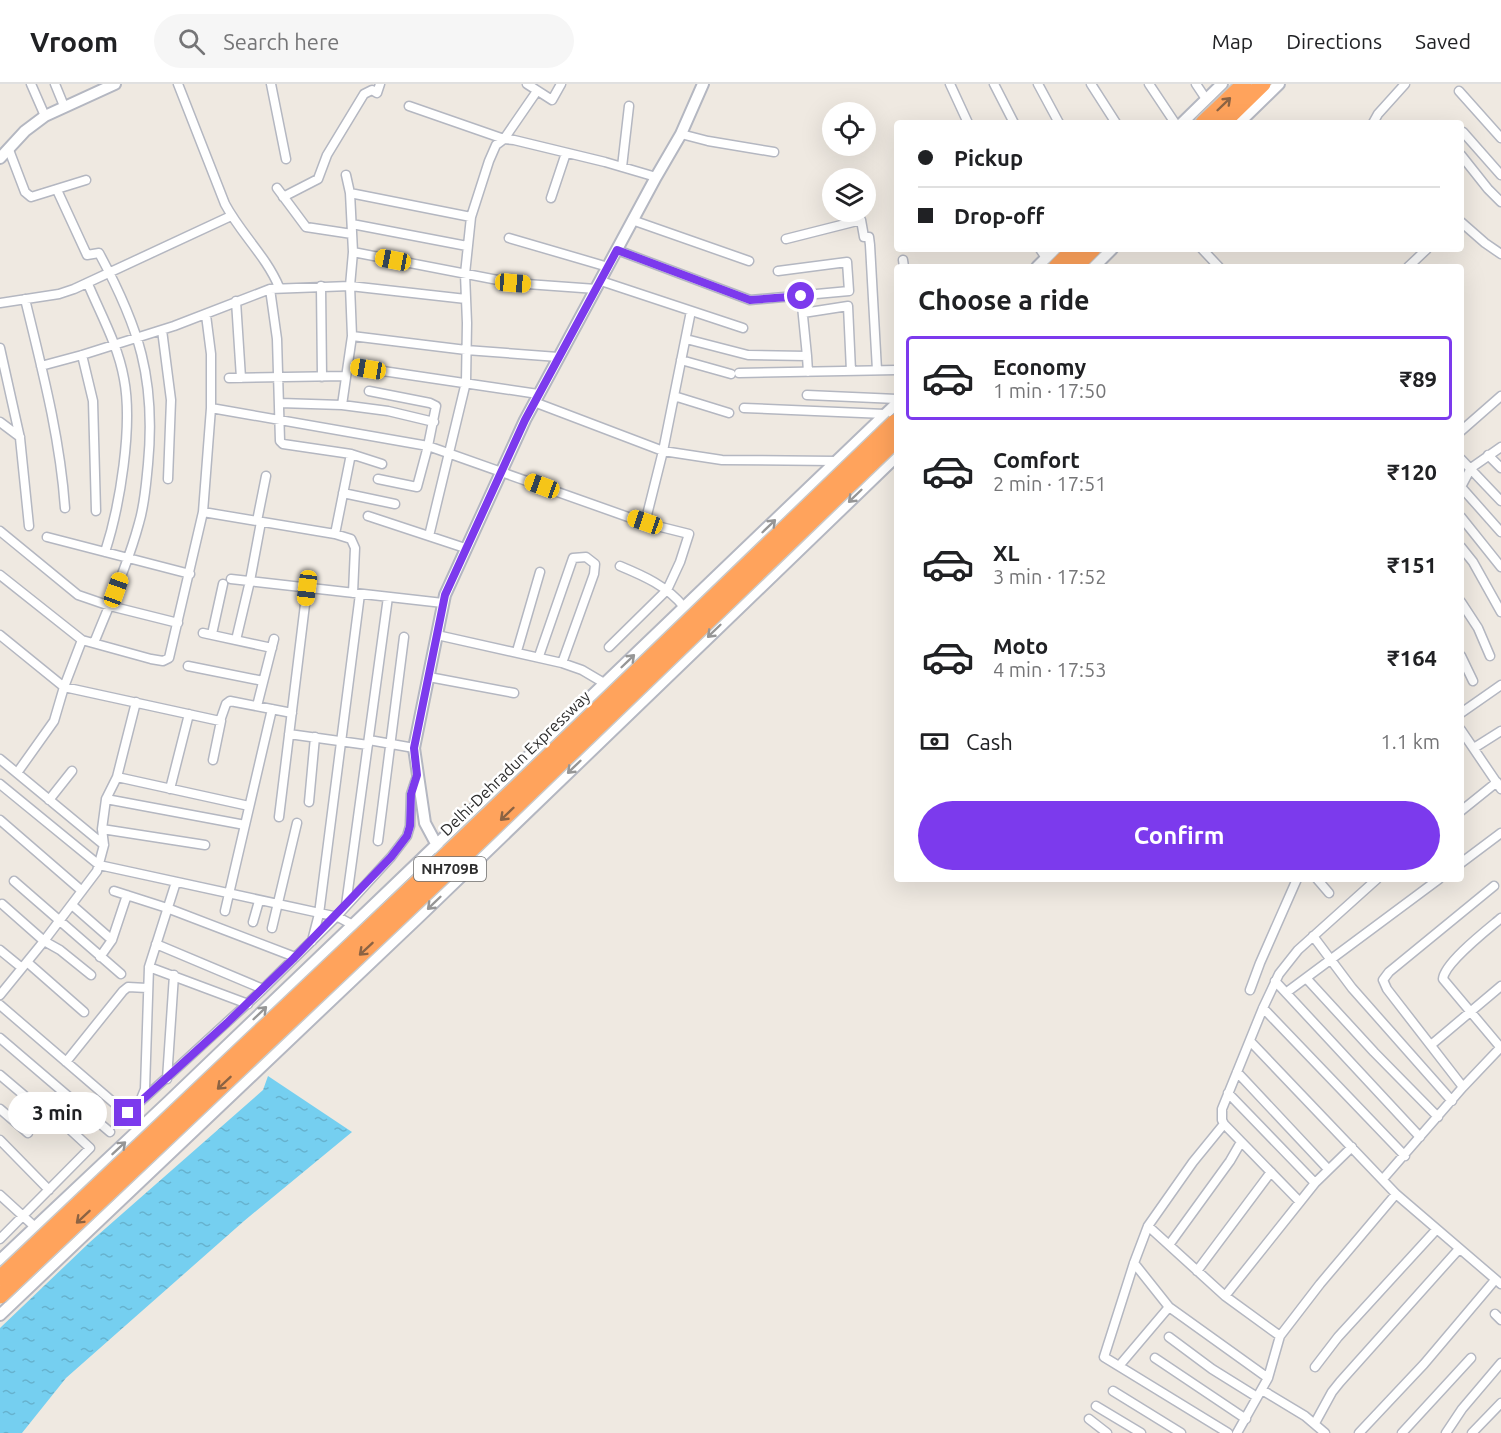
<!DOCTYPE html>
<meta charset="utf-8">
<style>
:root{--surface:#fff;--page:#f6f6f6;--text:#202124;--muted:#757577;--line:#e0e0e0;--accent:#7c3aed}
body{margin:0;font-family:Ubuntu,sans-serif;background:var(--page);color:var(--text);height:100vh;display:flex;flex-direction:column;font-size:22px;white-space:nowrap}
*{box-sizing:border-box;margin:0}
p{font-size:20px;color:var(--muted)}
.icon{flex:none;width:33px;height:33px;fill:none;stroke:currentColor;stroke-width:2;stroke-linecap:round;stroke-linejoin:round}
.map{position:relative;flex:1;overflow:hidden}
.drawer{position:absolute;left:894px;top:180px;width:570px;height:618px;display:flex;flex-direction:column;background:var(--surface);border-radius:6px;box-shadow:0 6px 24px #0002}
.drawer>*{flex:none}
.banner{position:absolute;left:894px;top:36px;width:570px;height:132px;border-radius:6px;box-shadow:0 6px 24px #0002;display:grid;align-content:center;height:132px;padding:0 24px;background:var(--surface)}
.buttons{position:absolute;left:822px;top:18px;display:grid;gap:12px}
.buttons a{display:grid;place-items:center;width:54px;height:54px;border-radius:50%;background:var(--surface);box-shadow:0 6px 24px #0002;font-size:30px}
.end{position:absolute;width:27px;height:27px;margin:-14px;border:8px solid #7c3aed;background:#fff;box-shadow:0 0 0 3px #fff}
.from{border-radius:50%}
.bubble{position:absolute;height:42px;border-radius:21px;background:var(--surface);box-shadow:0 6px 24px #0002;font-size:20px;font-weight:600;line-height:42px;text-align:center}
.car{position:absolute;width:18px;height:36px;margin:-18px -9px;border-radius:8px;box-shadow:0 0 4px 2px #0007;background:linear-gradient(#f5c518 24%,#345 0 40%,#f5c518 0 76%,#345 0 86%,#f5c518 0)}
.banner b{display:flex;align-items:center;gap:21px;height:57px;font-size:22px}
.banner b+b{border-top:2px solid var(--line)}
.banner i{width:15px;height:15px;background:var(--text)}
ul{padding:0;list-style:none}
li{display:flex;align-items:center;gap:18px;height:84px;margin:0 12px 9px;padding:0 12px;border:3px solid transparent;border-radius:6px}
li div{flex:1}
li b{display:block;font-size:22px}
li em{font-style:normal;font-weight:600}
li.selected{border-color:var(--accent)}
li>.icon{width:54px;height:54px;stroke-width:1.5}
h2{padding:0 24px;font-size:27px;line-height:72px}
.pay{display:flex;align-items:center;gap:15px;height:66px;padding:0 24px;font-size:22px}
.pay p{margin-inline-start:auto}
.cta{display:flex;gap:12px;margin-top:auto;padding:12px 24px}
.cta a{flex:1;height:69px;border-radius:36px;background:var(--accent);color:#fff;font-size:24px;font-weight:600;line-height:69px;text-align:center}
header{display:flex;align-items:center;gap:36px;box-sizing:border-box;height:84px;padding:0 30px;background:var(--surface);border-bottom:2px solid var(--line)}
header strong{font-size:28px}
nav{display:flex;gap:33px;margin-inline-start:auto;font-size:21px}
.search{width:420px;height:54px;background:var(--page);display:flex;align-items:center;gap:15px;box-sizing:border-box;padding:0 21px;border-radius:33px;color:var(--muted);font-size:22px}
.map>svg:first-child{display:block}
</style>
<header>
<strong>Vroom</strong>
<div class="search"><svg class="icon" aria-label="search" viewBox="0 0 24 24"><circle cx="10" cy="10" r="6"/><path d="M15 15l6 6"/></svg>Search here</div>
<nav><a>Map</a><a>Directions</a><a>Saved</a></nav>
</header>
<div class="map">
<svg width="1501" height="1349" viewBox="0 0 1501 1349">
<defs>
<pattern id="water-ripples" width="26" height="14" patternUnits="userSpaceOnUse" patternTransform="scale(1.5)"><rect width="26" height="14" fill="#75cff0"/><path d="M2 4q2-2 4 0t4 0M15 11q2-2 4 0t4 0" fill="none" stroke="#66b2ce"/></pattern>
</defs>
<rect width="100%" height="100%" fill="#efe9e1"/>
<path fill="url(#water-ripples)" d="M268 992 352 1048 244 1137 66 1294 22 1349H0V1244L90 1158 263 1006Z"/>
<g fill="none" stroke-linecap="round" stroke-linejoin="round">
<g stroke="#b4b7c1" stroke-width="11">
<path id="minor" d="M31 0 45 32
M55 0 64 22
M178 0 225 120C241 150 266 172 279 203
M271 0 286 75
M527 0 552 16 561 0
M950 0 968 39
M994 0 1014 39
M1038 0 1059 39
M1091 0 1116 39
M1149 0 1175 39
M1196 0 1206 15
M1459 7 1501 54
M409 22 504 55 537 7
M1373 39 1378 30 1405 0
M1463 48 1501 91
M681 50 708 57 774 68
M9 66 25 108 31 113 86 96
M1461 71 1488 105 1501 118
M622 83 629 22
M277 104 306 143 352 150
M57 106 87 171 99 169C139 243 156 295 148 380 146 399 145 419 139 439 128 480 110 519 94 559
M350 109 471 133
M283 113 318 95 327 71 364 10 372 6 377 9 380 0
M551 114 566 69
M632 136 749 177
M1461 138 1485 159 1501 170
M352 140 467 162
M509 154 608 183
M786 155 861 136 864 153H869L870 161 877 286
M1040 165 1046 174
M1202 165 1219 183
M617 166 750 216 849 207 847 178 778 187
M353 168 513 199 596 205
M903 176 904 183
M1408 183 1427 165
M601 197 743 244
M88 200C101 231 118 261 124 295 133 342 120 422 105 468
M321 202 322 293
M270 205 277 255 280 357 283 360 351 370 382 380
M801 212 807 272
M25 215C42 285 60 353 65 424
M236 217 241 294
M0 219 59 210 74 205 231 132
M803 229 848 222 851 287
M162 246 171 316 168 395
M352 252 466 266 558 273
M686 255 748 271 807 272 808 288
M0 264 20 354 29 442
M82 271 93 317 96 427
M681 276 731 290
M41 282 82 271 174 242 270 205 350 202 466 215
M349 282 538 310
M739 289 897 286
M229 294 346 292
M369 307 430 319 436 322 428 362 417 403 378 395
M807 311 897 315
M674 312 729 329
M534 318 663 367 722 376 836 377
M280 319 342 321 388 327 434 338
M342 321 352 252 350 202 353 168 350 109 346 91
M211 324 428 362 645 439 689 450 680 478 667 506 609 563
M744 324 885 330
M0 338 20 353
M1461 347 1501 312
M1488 371 1501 384
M1461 375 1501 417
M1461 403 1501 448
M1461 403 1471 384 1501 363
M343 409 395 420
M203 428 335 450 351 455 355 464 353 509
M368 432 465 464
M1461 433 1501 483
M257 437 266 392
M645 439 663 367 691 227
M0 447 78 511 110 522 178 539
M335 450 351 370
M429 452 466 298 467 239 465 190 471 133 489 77 496 61 504 55 514 56 605 78 656 93
M47 453 190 490
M1461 463 1473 478 1501 528
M620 482C644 492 667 502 684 523
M0 491 82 556 151 575 163 577 169 574 203 428 211 324V270L206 231
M231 495 443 519
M1461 518 1478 544 1490 572
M203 549 272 564
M212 550 223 500
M0 551 64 603 220 637 226 620 230 617 292 629
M437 551 562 579 582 586 604 599
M236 556 250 497 261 438
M517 567 540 488
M539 572 573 474 586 473 595 480 594 490 562 579
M1461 572 1473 597
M188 582 263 597
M429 593 514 609
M257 622 274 555
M1461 629 1501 601
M1461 646 1501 705
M289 650 368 661
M369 656 414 664
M1474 664 1501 647
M0 675 104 761
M213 676 221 637
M17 689 54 637 64 603 82 556
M117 693 249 722
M0 700 99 781 338 833 353 841
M170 705 189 630
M106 715 245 741
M49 716 72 687
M309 718 315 653
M1461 727 1497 698
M279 733 307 504
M0 736 82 807
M102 745 205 761
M378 757 404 553
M1461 779 1501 749
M1317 795 1329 809
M14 797 121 890
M114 807 167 824 295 873
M2 820 44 857 60 866 91 891
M72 821 112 856
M346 821 388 513
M225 827 272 625
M1501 834C1488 845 1444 879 1443 895L1501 964
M253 838 259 817
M272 844 297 739
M1313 852 1352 904 1452 1017
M312 857 319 830 360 510
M156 860 263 905
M0 866 22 884
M100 873 112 856 127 811
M27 878 84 928
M149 883 248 920
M1306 894 1374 968 1438 1033
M1275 897 1420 1053
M1250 906 1260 879 1297 795
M1287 908 1439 795
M0 911 44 857 97 787 104 761 102 745 106 715 117 693 136 618
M0 921 142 1043
M1263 924 1405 1072
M0 954 110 1048
M1250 957 1396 1110 1501 1200
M1431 961 1501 902
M66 978 123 907 128 903 147 904
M1237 988 1328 1085
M0 991 46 1030 56 1034 64 1040 90 1064 0 1155
M167 995 174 891
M1463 1003 1387 905 1383 896 1389 888 1494 802
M1228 1009 1315 1099
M141 1015 145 1005 149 883 176 798
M0 1025 28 1049
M128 1029 260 908 336 833 391 773 407 752 410 742 411 710 417 692
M1224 1040 1193 1078 1148 1142 1134 1179 1104 1273 1228 1349
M0 1056 49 1106
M1383 1095 1463 1003 1501 963
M0 1111 35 1143
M1300 1118 1224 1040 1222 1036V1025L1263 924 1279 890 1298 866 1377 795
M1148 1142 1225 1212 1280 1252
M1169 1161 1230 1077 1241 1058
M1134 1179 1169 1223 1268 1294
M1197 1187 1271 1088
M1225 1212 1315 1099 1352 1063
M1495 1230 1501 1236
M1169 1253 1212 1285 1257 1313
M1155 1274 1246 1335
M1119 1282 1169 1223
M1315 1283 1338 1253 1436 1146
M1262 1306 1305 1332 1325 1349
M1113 1307 1181 1349
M1096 1322 1141 1349
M1089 1335 1107 1349
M1315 1339 1332 1308 1340 1298 1459 1165
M1237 1349 1268 1294 1280 1252 1320 1200 1396 1110
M1359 1349 1424 1280 1495 1196
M1402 1349 1471 1274
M1446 1349 1462 1325 1501 1279
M1472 1349 1501 1319"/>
</g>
<g stroke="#b4b7c1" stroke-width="14">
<path id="tertiary" d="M1182 39 1222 0
M1239 39 1279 0
M0 74 25 47 45 32 115 0
M1037 183 1055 165
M1094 183 1112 165
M440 767 425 739 414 664 445 511 525 336 656 93 681 50 703 0
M0 1176 169 1017 897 319
M0 1231 419 833 897 372"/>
</g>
<g stroke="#c9c9c9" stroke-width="18">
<path id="motorway" d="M1203 39 1244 0
M1223 39 1263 0
M1056 183 1074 165
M1075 183 1093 165"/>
</g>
<use href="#minor" stroke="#fff" stroke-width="8"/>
<use href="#tertiary" stroke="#fff" stroke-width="10"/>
<use href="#motorway" stroke="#ffa35c" stroke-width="15"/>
<g stroke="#c9c9c9" stroke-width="18" stroke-linecap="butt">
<path id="motorway-bridge" d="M0 1194 443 774 895 338
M0 1212 452 784 897 355"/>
</g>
<use href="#motorway-bridge" stroke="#ffa35c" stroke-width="15"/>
</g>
<defs><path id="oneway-shaft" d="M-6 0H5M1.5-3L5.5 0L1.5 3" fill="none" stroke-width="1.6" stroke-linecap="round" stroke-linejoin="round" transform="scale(1.5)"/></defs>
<g stroke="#8c6343">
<use href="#oneway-shaft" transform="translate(1224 20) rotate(-44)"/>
<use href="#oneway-shaft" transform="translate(507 730) rotate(136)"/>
<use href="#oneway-shaft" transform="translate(366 865) rotate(137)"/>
<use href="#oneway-shaft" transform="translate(224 999) rotate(137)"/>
<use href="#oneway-shaft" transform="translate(83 1133) rotate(137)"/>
</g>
<g stroke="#969696">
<use href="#oneway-shaft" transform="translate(855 412) rotate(136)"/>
<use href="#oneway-shaft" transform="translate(769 442) rotate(-44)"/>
<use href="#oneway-shaft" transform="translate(714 547) rotate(136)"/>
<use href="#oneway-shaft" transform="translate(628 577) rotate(-44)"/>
<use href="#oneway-shaft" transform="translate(574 683) rotate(136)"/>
<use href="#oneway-shaft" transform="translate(434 819) rotate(136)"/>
<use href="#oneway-shaft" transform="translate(260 929) rotate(-44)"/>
<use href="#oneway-shaft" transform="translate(119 1064) rotate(-43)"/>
</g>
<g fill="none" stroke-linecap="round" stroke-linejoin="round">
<path stroke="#7c3aed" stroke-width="8" d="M128 1029 227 939 293 875 391 773 407 752 410 742 411 710 417 691 414 664 445 511 525 336 617 166 750 216 801 212"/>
</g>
<g text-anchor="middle" stroke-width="5" stroke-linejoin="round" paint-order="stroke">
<rect fill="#fff" stroke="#6d6d6d" stroke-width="1.5" x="414" y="773" width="72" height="24" rx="4.5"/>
<g font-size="15" font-weight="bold" fill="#2e2e2e">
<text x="450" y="790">NH709B</text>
</g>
<g font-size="16" fill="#2e2e2e" stroke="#fff">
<text transform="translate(515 679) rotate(-44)" y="6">Delhi-Dehradun Expressway</text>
</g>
</g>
</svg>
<div class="buttons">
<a><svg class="icon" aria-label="locate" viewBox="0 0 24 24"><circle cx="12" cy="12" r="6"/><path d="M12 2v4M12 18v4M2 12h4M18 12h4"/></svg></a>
<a><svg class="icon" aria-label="layers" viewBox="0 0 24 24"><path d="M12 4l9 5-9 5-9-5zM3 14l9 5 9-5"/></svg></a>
</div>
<i class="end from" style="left:801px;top:212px"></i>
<i class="end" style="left:128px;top:1029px"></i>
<div class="bubble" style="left:8px;top:1008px;width:99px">3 min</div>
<i class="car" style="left:393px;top:176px;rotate:281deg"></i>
<i class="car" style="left:513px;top:199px;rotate:94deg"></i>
<i class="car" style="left:368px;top:285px;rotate:279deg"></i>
<i class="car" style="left:542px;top:402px;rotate:290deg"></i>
<i class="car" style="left:645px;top:438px;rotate:289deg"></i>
<i class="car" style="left:307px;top:504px;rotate:187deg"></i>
<i class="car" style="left:116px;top:506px;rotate:20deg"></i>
<div class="banner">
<b><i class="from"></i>Pickup</b>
<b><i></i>Drop-off</b>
</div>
<section class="drawer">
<h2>Choose a ride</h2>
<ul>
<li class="selected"><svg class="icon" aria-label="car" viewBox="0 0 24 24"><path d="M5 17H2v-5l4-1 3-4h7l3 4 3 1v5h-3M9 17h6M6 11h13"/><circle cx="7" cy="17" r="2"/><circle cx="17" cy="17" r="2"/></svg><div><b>Economy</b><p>1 min · 17:50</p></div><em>₹89</em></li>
<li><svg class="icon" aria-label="car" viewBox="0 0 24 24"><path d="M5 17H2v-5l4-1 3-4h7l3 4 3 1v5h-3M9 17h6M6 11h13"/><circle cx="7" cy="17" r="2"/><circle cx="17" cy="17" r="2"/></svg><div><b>Comfort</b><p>2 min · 17:51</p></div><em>₹120</em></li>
<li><svg class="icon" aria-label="car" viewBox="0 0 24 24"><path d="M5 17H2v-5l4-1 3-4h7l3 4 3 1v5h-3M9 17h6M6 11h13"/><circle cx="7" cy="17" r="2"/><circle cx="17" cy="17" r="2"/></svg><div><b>XL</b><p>3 min · 17:52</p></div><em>₹151</em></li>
<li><svg class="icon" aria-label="car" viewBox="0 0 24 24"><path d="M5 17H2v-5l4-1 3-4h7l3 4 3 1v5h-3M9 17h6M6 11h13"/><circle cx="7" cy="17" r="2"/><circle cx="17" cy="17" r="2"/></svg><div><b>Moto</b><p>4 min · 17:53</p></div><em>₹164</em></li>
</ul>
<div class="pay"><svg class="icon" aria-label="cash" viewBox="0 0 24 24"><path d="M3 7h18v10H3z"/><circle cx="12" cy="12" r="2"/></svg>Cash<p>1.1 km</p></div>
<div class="cta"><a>Confirm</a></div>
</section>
</div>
